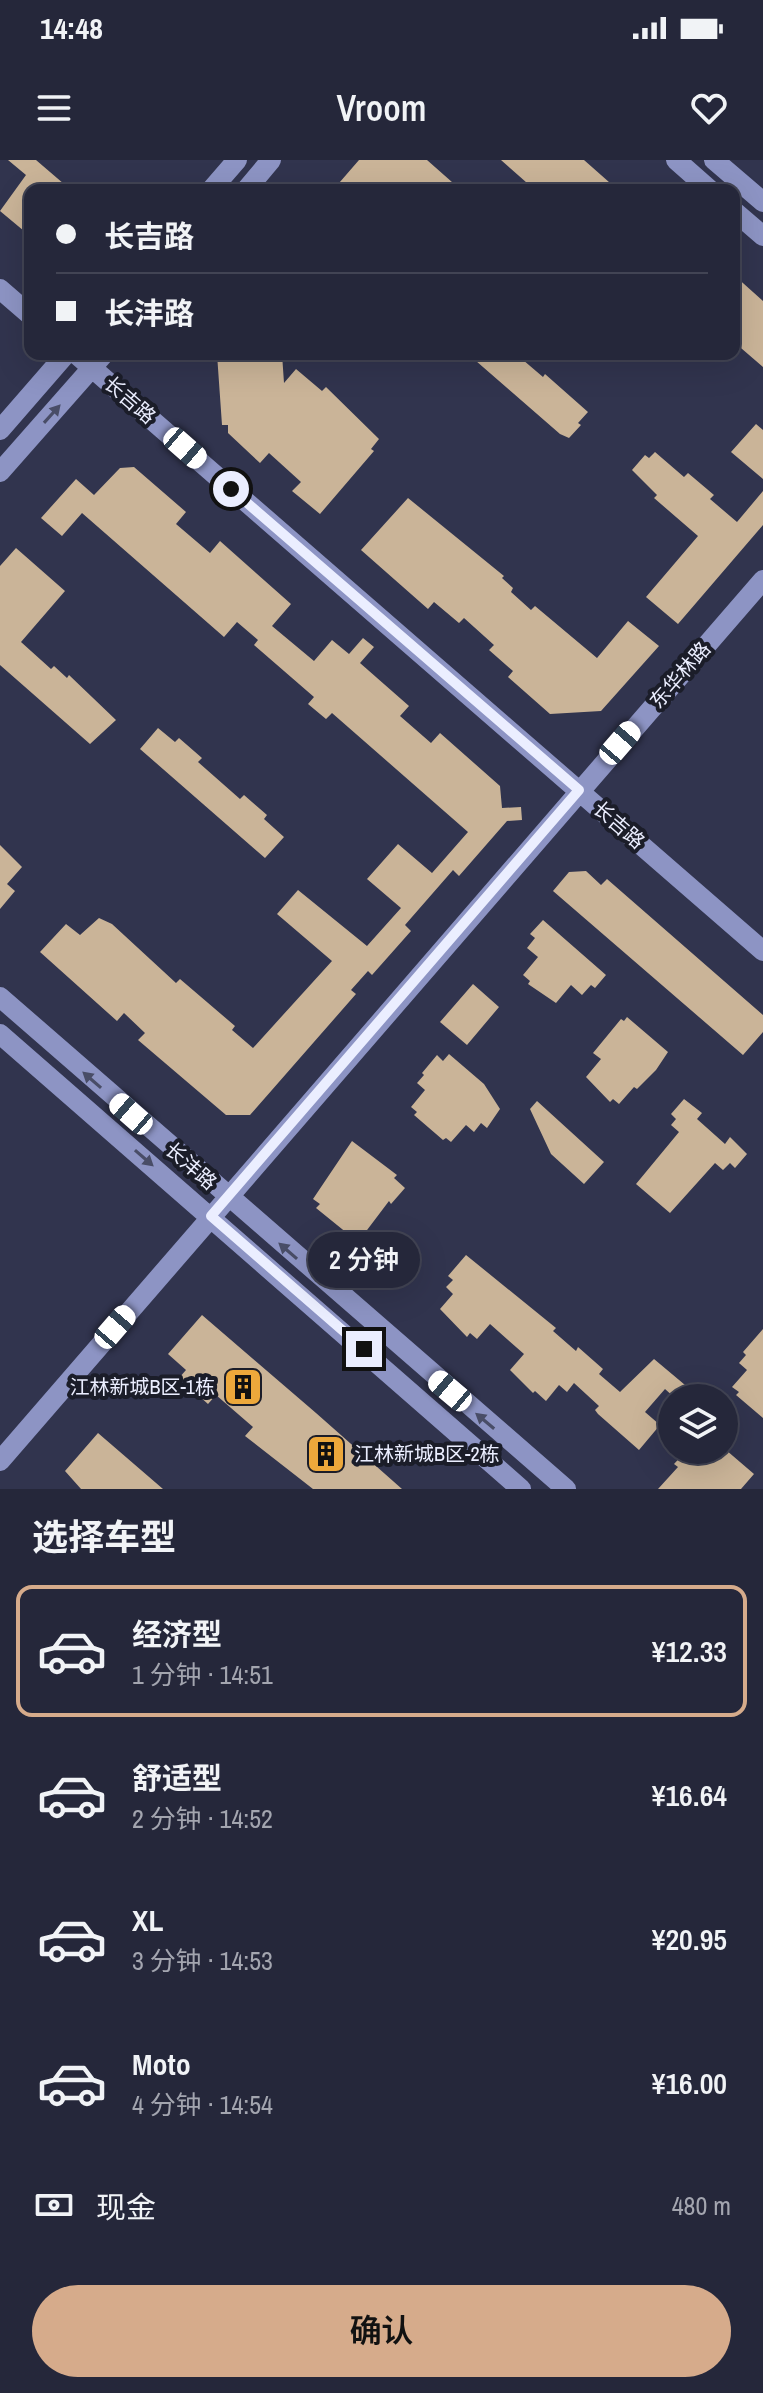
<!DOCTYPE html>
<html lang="zh">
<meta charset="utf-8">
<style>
:root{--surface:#25273a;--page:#2d2f42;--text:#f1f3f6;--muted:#a3a5af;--line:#424454;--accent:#d6ab8b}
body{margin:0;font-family:"Archivo Narrow","Noto Sans SC",sans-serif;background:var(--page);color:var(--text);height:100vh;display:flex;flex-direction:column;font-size:30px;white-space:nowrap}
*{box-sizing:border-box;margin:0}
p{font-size:26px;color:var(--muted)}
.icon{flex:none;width:44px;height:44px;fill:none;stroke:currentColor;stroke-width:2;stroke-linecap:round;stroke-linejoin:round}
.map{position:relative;height:1329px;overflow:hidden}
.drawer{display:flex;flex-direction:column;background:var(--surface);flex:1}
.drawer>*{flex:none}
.guide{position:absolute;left:24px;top:24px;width:716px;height:176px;border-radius:16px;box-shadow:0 8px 32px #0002,0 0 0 2px var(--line);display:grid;align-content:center;height:176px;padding:0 32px;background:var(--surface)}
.controls{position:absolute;left:658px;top:1224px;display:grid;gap:16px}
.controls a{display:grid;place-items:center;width:80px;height:80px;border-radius:50%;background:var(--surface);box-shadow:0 8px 32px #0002,0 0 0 2px var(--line);font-size:40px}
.end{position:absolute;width:36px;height:36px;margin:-18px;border:10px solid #ebeeff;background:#111;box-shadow:0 0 0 4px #111}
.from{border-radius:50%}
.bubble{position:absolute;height:56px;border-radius:28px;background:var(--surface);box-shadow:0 8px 32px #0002,0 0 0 2px var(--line);font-size:26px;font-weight:600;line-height:56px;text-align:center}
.car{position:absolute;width:24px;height:48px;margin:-24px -12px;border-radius:10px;box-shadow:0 0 6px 2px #0007;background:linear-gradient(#fff 24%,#345 0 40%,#fff 0 76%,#345 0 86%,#fff 0)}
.guide b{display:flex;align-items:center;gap:28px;height:76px;font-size:30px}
.guide b+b{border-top:2px solid var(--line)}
.guide i{width:20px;height:20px;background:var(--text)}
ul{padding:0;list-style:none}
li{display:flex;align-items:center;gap:24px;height:132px;margin:0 16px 12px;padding:0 16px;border:4px solid transparent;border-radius:16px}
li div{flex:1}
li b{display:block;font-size:30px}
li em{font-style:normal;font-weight:600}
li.on{border-color:var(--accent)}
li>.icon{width:72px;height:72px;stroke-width:1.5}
h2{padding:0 32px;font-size:36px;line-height:96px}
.pay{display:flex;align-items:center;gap:20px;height:88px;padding:0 32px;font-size:30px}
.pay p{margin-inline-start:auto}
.cta{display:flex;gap:16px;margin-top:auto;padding:16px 32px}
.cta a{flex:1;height:92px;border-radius:48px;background:var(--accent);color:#111;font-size:32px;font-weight:600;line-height:92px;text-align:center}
.status{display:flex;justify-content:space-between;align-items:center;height:56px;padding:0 40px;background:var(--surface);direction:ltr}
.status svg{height:22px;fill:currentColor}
header{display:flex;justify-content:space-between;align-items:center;height:104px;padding:0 32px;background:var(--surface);font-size:36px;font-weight:600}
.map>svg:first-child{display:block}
</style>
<div class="status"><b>14:48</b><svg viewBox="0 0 49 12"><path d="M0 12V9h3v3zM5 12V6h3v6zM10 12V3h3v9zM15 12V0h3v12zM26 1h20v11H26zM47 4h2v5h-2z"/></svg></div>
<header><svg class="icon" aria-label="menu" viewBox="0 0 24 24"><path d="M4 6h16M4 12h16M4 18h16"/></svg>Vroom<svg class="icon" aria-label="heart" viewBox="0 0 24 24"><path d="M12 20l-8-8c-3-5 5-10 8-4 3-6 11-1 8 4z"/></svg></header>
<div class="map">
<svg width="763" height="1329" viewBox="0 0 763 1329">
<rect width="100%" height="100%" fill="#31344e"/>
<path fill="#cab498" d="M8 0H36L71 30H30V76L0 51 26 15Z
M359 0H427L461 30H333Z
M501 0H584L618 30H535Z
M734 115 763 141V207L734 182Z
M217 194H282L284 223 296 209 322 231 326 227 379 279 371 289 374 291 320 354 292 331 301 322 269 293 260 303 228 273V265H222Z
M468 194H516L543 217 545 214 588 252 578 263 581 265 569 278 560 274Z
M756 264 763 270V319L731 292Z
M655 292 684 317 688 313 714 335 710 339 737 362 763 331V365L678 464 646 437 698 376 654 338 657 335 632 310 645 295 649 298Z
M134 307 186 352 176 364 210 393 220 381 291 444 272 466 314 501 332 480 349 494 363 478 374 487 360 503 409 546 400 556 431 583 440 573 500 626 502 648 521 647 522 660 507 661 459 716 453 710 405 765 411 771 372 815 368 811 351 830 356 834 250 955H226L138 880 145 873 124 853 117 861 40 792 66 764 80 775 99 758 112 764 176 823 180 819 235 866 232 870 253 888 332 801 277 754 298 730 367 786 401 748 367 719 398 684 432 713 468 672 332 553 326 559 308 544 314 537 254 485 258 480 237 462 224 477 82 353 62 376 41 358 76 319 94 335 120 308Z
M408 338 504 416 502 418 513 428 511 432 531 450 535 446 597 498 628 461 659 486 601 551 550 554 508 517 513 511 489 490 494 485 464 458 459 463 434 442 428 449 361 390Z
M16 388 65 431 21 482 51 509 54 506 67 518 69 515 116 560 90 584 0 505V406Z
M158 568 175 582 179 578 202 598 198 602 240 639 244 635 267 655 264 659 284 677 265 698 140 589Z
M0 685 22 707 7 724 15 731 0 749Z
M586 711 601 725 607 719 763 855V872L743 895 553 731 569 712Z
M543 760 606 815 595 828 591 825 582 835 571 825 556 843 528 824 530 821 523 815 538 797 527 788 535 778 530 774Z
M473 824 499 847 467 885 440 862Z
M627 857 668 892 656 910 637 929 634 927 619 944 613 939 610 942 586 917 601 899 593 893 621 859 624 861Z
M449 894 484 924 500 949 487 968 481 963 474 972 466 965 451 982 446 978 443 980 414 955 417 952 411 947 425 930 417 923 424 915 422 913 437 895 443 901Z
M684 939 702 953 697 959 725 984 730 977 747 994 735 1008 730 1003 723 1010 715 1003 670 1053 636 1024 679 972 671 965 676 959 671 954Z
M537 941 604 1002 584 1024 551 994 530 949Z
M352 981 397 1015 394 1018 405 1028 391 1044 389 1041 358 1082 316 1048 320 1044 313 1039Z
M466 1095 556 1168 553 1171 576 1191 578 1187 603 1209 599 1214 620 1232 654 1199 691 1230 684 1238H675L665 1229 645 1252 660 1265 639 1290 598 1254 595 1250 599 1246 574 1223 567 1232 559 1225 546 1241 535 1231 533 1233 510 1210 524 1194 490 1164 477 1179 470 1173 467 1177 440 1149 453 1134 446 1127 453 1120 448 1116Z
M202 1155 316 1253 402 1329H313L245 1276 253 1267 216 1235 208 1244 179 1218 186 1210 168 1194Z
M763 1169V1258L736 1235 739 1232 732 1227 747 1210 739 1203 746 1195 743 1192Z
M98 1273 163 1329H81L65 1311Z
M687 1290H726L754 1314 741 1329H658L678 1307 674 1304Z"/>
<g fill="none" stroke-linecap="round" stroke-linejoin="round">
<path stroke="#8d94c4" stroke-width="20" d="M676 0 710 30
M714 0 763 42
M211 30 237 0
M246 30 271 0
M734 51 763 76
M0 129 30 155
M76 194 763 791
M0 270 66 194
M0 312 104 194
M0 837 566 1329
M0 874 521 1329
M0 1301 763 420"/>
</g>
<defs><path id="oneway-solid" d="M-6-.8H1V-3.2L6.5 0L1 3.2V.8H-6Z" transform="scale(2)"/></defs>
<g fill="#494d67">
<use href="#oneway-solid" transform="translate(52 254) rotate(-48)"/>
<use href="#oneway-solid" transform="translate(92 920) rotate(-139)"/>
<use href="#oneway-solid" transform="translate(144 998) rotate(41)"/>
<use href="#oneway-solid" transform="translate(288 1091) rotate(-139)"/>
<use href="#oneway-solid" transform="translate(485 1261) rotate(-140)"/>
</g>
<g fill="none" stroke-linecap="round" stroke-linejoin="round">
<path stroke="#ebeeff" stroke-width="10" d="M231 329 579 630 211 1056 364 1189"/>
</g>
<defs>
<g id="building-square" transform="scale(2)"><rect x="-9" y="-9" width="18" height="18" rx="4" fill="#eda83b" stroke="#1b1d29"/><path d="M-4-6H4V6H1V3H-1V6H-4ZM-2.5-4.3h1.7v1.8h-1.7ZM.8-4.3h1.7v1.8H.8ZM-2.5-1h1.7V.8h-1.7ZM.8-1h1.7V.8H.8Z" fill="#111"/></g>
</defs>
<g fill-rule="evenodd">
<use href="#building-square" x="243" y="1227"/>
<use href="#building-square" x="326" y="1294"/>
</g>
<g text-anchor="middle" stroke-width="8" stroke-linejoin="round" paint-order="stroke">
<g font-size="20" fill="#ebeeff" stroke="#1b1d29">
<text transform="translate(130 240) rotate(41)" y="7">长吉路</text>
<text transform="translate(680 515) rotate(-49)" y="7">东华林路</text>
<text transform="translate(619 665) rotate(41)" y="7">长吉路</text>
<text transform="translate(191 1006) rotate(41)" y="7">长沣路</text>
</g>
<g font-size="20" fill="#ebeeff" stroke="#1b1d29" text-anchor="end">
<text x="215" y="1234">江林新城B区-1栋</text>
<text x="354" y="1301" text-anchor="start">江林新城B区-2栋</text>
</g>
</g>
</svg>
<div class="controls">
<a><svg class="icon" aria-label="layers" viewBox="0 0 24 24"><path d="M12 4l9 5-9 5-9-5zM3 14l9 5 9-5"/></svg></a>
</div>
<i class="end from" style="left:231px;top:329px"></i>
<i class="end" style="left:364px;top:1189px"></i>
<div class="bubble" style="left:308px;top:1072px;width:112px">2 分钟</div>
<i class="car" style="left:185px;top:288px;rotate:131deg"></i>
<i class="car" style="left:620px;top:583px;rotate:41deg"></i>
<i class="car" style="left:131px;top:954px;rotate:311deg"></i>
<i class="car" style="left:115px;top:1167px;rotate:41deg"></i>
<i class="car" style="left:450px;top:1231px;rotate:310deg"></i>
<div class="guide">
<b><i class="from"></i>长吉路</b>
<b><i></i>长沣路</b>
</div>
</div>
<section class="drawer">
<h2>选择车型</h2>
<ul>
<li class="on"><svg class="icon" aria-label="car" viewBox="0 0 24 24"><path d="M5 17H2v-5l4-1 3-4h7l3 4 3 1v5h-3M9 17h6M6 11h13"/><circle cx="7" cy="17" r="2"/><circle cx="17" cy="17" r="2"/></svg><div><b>经济型</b><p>1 分钟 · 14:51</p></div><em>¥12.33</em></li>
<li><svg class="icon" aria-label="car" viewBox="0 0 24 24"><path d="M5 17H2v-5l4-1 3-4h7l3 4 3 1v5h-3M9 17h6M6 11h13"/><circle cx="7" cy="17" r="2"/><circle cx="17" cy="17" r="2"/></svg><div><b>舒适型</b><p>2 分钟 · 14:52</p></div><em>¥16.64</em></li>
<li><svg class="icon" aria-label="car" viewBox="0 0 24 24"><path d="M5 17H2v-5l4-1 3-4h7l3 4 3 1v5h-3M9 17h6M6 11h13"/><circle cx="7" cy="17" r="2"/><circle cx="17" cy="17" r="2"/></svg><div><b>XL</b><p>3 分钟 · 14:53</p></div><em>¥20.95</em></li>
<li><svg class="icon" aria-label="car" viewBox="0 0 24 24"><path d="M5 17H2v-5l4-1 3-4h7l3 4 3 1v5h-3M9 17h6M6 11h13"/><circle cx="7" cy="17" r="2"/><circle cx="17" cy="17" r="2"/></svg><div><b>Moto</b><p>4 分钟 · 14:54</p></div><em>¥16.00</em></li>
</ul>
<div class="pay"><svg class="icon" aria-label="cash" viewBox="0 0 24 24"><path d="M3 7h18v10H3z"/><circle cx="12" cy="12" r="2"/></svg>现金<p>480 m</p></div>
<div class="cta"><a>确认</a></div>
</section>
